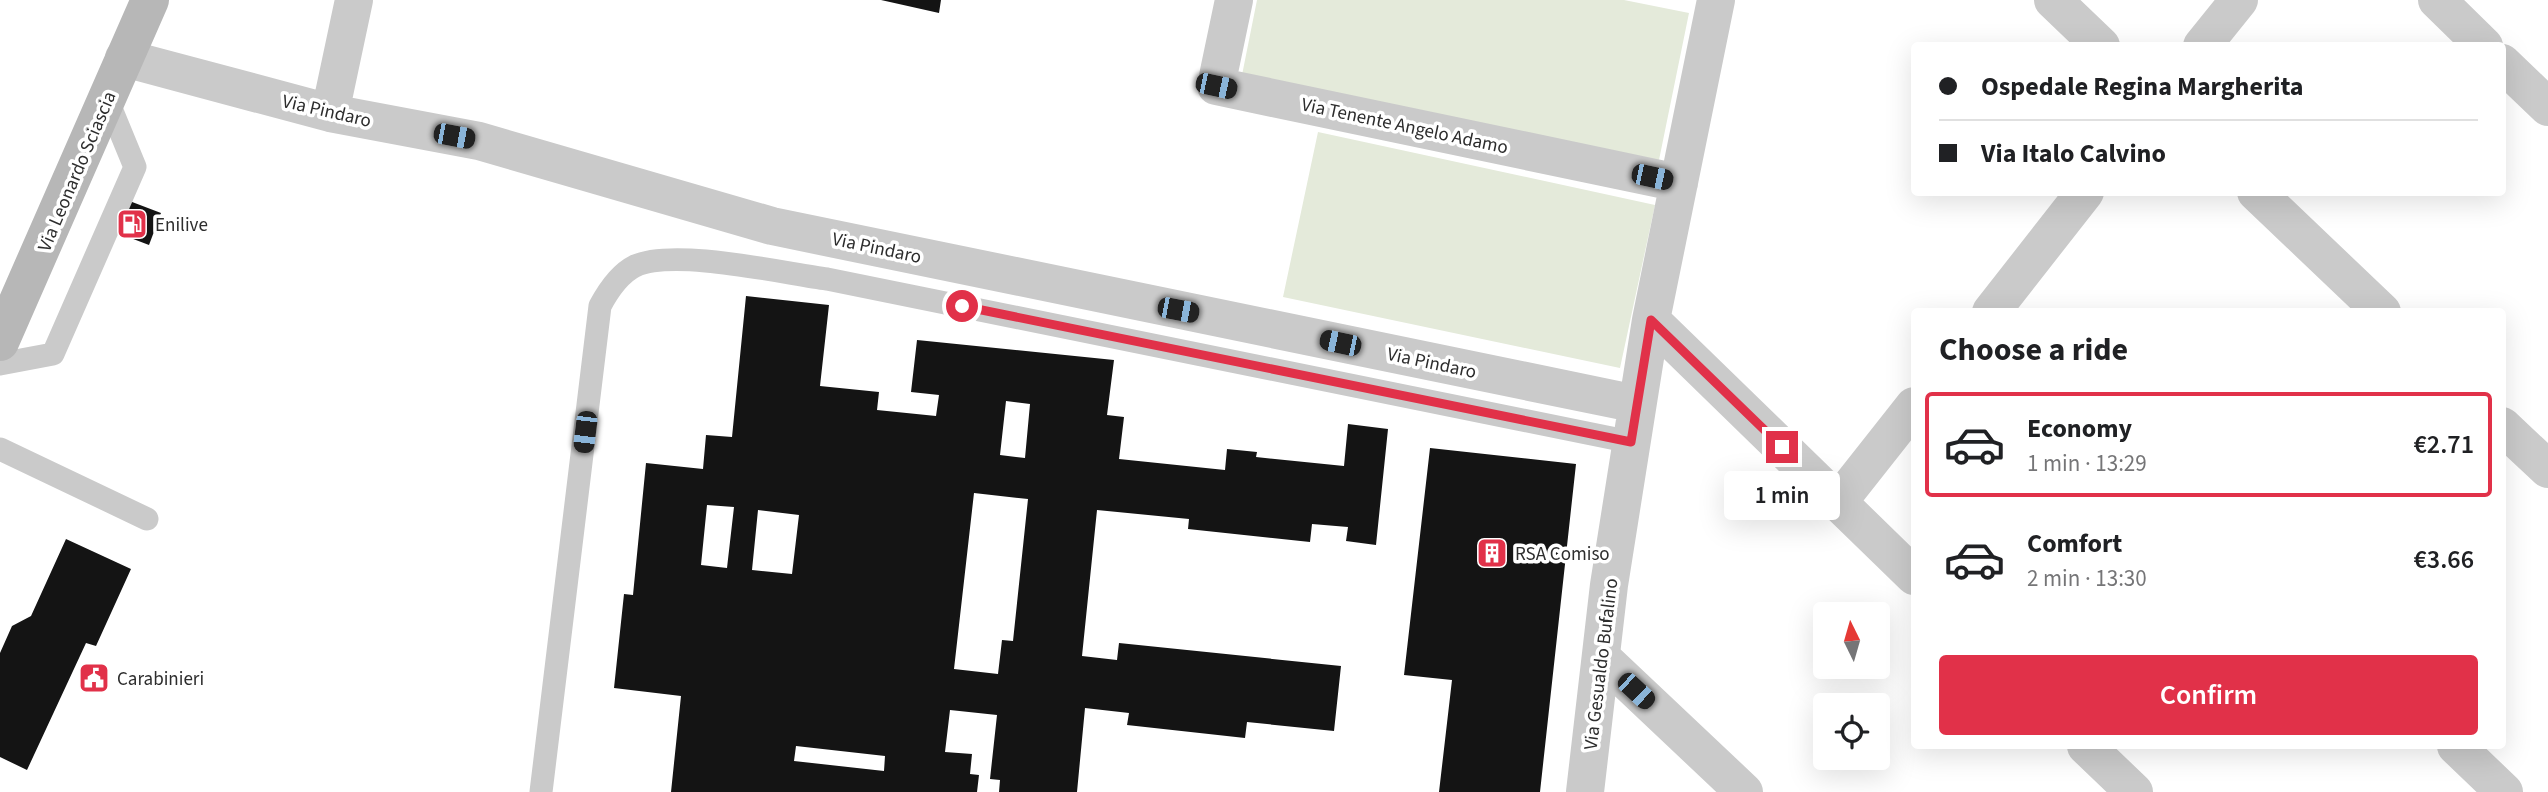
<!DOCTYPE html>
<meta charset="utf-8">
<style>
:root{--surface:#fff;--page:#f6f6f6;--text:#202124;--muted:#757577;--line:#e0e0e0;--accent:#e13149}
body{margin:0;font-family:"Source Sans 3",sans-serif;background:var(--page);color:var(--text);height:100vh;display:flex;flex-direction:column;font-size:26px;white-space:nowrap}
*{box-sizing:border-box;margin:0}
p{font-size:23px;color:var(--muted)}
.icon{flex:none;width:38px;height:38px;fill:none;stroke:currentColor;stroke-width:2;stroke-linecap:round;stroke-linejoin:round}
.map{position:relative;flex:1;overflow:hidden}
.side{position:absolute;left:1911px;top:308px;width:595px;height:441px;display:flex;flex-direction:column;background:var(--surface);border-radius:7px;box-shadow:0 7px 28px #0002}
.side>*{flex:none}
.top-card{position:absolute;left:1911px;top:42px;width:595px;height:154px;border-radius:7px;box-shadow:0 7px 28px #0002;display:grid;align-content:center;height:154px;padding:0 28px;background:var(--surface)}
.needle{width:46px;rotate:355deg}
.buttons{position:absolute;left:1813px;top:602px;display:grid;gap:14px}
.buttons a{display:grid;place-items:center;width:77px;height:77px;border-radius:7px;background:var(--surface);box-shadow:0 7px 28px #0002;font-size:35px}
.end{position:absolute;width:32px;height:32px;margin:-16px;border:9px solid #e13149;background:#fff;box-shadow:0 0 0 4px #fff}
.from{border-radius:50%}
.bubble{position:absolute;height:49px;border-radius:7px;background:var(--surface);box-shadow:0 7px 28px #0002;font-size:23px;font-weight:600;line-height:49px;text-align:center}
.car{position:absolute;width:21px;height:42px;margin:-21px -10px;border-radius:9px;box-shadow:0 0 5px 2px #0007;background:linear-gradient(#222 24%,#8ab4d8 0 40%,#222 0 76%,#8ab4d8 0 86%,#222 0)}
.top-card b{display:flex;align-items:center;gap:24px;height:66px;font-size:26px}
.top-card b+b{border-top:2px solid var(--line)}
.top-card i{width:18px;height:18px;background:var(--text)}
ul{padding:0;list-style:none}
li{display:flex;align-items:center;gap:21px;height:105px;margin:0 14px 10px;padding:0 14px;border:4px solid transparent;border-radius:7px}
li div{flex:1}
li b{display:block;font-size:26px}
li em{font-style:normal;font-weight:600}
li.selected{border-color:var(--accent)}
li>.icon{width:63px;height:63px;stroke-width:1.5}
h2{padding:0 28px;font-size:32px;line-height:84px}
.primary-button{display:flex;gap:14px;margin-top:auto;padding:14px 28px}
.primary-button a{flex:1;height:80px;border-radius:7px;background:var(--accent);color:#fff;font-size:28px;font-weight:600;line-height:80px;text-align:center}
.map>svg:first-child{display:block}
</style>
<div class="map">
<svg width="2548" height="792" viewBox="0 0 2548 792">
<rect width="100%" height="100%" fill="#fff"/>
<path fill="#e4eada" d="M1257 0H1624L1689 13 1659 160 1242 75Z
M1318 132 1655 205 1620 368 1283 297Z"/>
<path fill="#141414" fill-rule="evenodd" d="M881 0H941L939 13Z
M119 197 161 213 149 245 107 229Z
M746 296 829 305 820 386 879 392 877 410 936 416 939 395 911 392 917 340 1114 360 1107 415 1124 417 1119 459 1225 470 1227 449 1257 452 1256 457 1344 466 1348 424 1388 429 1376 545 1346 541 1348 527 1312 524 1310 542 1188 529 1189 519 1097 510 1082 656 1117 660 1119 643 1341 666 1334 731 1247 722 1245 738 1127 725 1129 713 1085 708 1077 792H999L1000 780 990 779 997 715 950 710 945 752 972 754 970 774 979 775 977 792H671L681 696 614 688 624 594 633 595 646 463 703 469 706 435 732 437ZM1006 401 1030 404 1025 458 1000 455ZM974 493 1028 499 1013 641 1002 640 998 674 954 669ZM707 505 734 507 727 568 701 565ZM758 510 799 515 792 574 752 570ZM796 746 885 756 884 771 794 761Z
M1430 448 1576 464 1540 792H1439L1452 680 1404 675Z
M66 539 131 569 96 646 86 643 27 770 0 757V653L12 626 31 616Z"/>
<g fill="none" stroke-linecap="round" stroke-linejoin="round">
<path stroke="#cacaca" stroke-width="23" d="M0 364 53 354 135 167 107 99
M0 449 147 519
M541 792 600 306C608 291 619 274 635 266 674 248 782 273 827 279L1631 442"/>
<path stroke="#cacaca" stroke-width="38" d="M1234 0 1216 86 1679 183
M2053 0 2101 46
M2437 0 2484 46
M2202 46 2239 0
M124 58 330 113 479 141 772 226 1637 404
M2502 63 2548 107
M330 113 354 0
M2256 192 2382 312
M1991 312 2085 192
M1651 320 1914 576
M2502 426 2548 469
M1839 501 1914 406
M1601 657 1744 792
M2086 746 2134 792
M2456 746 2504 792
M1585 792 1609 585 1651 320 1716 0"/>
<path stroke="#b7b7b7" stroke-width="38" d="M0 342 150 0"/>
</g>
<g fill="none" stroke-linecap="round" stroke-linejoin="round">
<path stroke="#e13149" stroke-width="9" d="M962 306 1631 442 1651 320 1782 447"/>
</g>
<defs>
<g id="fuel-square" transform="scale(1.575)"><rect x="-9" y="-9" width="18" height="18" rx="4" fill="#e13149" stroke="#fff"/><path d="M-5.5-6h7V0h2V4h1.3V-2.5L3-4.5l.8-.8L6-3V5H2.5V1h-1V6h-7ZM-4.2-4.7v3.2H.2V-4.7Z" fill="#fff"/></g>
<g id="building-square" transform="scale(1.575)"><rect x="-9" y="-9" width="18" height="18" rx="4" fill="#e13149" stroke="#fff"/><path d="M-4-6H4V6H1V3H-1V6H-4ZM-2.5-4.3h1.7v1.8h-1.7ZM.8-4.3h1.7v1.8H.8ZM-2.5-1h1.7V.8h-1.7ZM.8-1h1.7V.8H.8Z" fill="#fff"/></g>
<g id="civic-square" transform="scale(1.575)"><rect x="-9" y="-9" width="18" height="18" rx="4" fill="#e13149" stroke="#fff"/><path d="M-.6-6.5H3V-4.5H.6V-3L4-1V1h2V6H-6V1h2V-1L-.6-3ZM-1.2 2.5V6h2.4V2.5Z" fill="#fff"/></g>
</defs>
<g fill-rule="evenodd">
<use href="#fuel-square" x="132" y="224"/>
<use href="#building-square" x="1492" y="553"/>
<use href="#civic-square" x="94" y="678"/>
</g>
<g text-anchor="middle" stroke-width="7" stroke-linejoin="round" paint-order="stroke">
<g font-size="19" fill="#2d2d2d" stroke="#fff">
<text transform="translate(327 110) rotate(13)" y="7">Via Pindaro</text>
<text transform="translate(1405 125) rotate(12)" y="7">Via Tenente Angelo Adamo</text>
<text transform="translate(76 171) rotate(-67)" y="7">Via Leonardo Sciascia</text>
<text transform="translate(877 247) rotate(12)" y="7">Via Pindaro</text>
<text transform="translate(1432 362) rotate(12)" y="7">Via Pindaro</text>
<text transform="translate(1600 664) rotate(-83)" y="7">Via Gesualdo Bufalino</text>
</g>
<g font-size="19" fill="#2d2d2d" stroke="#fff" text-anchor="start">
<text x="155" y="231">Enilive</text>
<text x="1515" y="560">RSA Comiso</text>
<text x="117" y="685">Carabinieri</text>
</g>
</g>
</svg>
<div class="buttons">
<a><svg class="needle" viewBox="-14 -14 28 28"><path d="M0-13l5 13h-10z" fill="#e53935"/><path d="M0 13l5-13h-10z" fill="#757577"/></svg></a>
<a><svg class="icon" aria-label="locate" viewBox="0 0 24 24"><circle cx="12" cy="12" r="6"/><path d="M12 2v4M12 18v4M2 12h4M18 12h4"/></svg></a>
</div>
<i class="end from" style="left:962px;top:306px"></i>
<i class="end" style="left:1782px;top:447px"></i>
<div class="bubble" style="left:1724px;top:471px;width:116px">1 min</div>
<i class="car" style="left:1216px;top:86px;rotate:102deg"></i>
<i class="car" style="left:454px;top:136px;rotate:101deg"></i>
<i class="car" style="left:1652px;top:177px;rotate:102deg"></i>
<i class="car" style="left:1178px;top:310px;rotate:101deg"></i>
<i class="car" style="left:1340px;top:343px;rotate:282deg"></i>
<i class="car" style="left:585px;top:432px;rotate:187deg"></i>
<i class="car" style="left:1636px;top:691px;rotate:133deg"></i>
<div class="top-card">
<b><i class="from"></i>Ospedale Regina Margherita</b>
<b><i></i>Via Italo Calvino</b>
</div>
<section class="side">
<h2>Choose a ride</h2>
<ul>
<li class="selected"><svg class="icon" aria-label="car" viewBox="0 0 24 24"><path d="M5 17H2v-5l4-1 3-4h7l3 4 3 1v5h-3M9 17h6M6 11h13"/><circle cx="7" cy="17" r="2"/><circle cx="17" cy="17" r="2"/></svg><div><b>Economy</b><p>1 min · 13:29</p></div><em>€2.71</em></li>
<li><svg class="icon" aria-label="car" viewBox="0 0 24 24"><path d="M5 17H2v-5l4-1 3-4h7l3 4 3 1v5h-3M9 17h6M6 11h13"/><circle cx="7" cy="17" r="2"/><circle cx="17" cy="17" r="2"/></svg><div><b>Comfort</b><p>2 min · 13:30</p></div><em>€3.66</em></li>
</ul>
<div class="primary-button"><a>Confirm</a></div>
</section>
</div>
